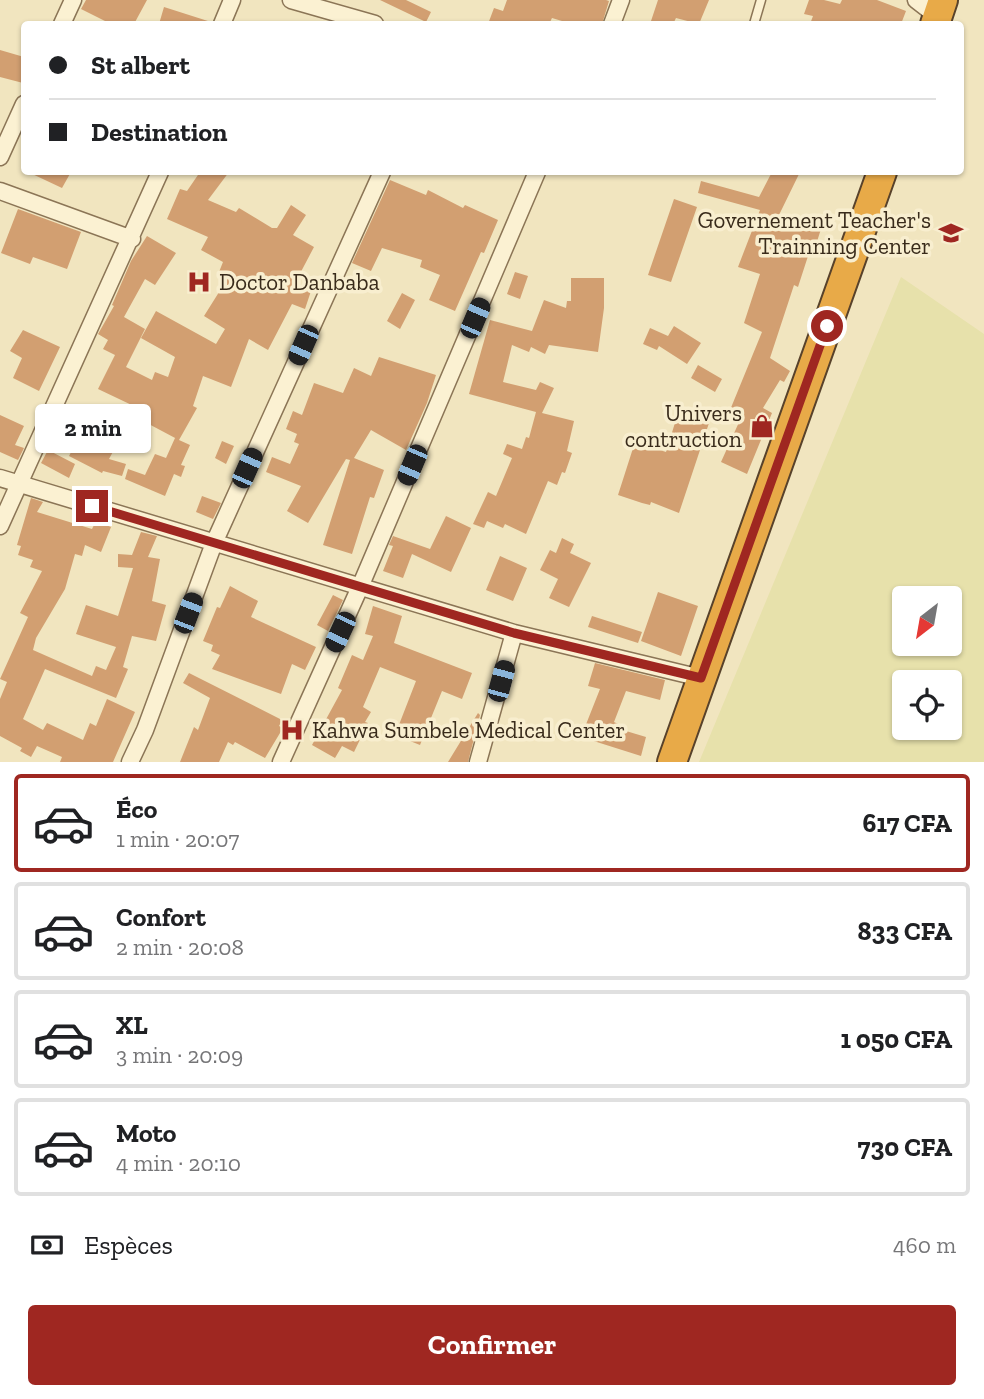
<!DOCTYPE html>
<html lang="fr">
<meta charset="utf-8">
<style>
:root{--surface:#fff;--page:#f6f6f6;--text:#202124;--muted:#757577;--line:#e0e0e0;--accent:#9f2721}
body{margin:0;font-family:"Zilla Slab",serif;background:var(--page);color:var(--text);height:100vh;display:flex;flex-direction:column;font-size:26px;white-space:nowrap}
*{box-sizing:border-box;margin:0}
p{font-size:23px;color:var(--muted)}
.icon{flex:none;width:38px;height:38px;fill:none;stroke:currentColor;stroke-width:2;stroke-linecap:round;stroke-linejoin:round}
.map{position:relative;height:762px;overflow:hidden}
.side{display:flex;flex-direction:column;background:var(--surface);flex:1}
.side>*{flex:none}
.guide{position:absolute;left:21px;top:21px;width:943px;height:154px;border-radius:7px;box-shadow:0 2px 5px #0004;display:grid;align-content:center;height:154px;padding:0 28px;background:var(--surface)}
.needle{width:46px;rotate:211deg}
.tools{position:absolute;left:892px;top:586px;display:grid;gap:14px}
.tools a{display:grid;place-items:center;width:70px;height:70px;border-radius:7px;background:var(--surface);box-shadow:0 2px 5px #0004;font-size:35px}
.end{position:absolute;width:32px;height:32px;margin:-16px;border:9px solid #9f2721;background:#fff;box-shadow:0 0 0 4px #fff}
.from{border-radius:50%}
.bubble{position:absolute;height:49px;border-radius:7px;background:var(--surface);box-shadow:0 2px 5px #0004;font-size:23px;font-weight:700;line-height:49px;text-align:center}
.car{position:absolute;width:21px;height:42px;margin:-21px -10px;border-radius:9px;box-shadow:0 0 5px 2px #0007;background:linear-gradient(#222 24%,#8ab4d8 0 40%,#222 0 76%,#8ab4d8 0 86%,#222 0)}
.guide b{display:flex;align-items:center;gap:24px;height:66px;font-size:26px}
.guide b+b{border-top:2px solid var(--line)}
.guide i{width:18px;height:18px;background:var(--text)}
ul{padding:12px 0 0;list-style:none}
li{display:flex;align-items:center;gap:21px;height:98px;margin:0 14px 10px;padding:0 14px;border:4px solid var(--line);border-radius:7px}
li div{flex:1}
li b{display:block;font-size:26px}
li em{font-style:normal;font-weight:700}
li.selected{border-color:var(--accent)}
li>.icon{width:63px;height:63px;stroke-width:1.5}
.pay{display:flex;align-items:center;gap:18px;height:77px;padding:0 28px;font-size:26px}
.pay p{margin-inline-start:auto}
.button{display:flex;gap:14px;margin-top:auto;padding:14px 28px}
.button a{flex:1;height:80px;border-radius:7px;background:var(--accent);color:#fff;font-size:28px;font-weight:700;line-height:80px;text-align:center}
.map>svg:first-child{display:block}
</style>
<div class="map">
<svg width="984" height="762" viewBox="0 0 984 762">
<rect width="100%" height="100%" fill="#f1e5bf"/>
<path fill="#e7e1ab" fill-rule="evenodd" d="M901 277 984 334V762H699ZM905 598H950V644H905ZM905 682H950V728H905Z"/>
<path fill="#d29f71" d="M86 0H147L134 24H111L81 9Z
M380 0H406L431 12 426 22Z
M507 0H606L609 1 602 24H572L552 18 549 24H488L494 8 503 11Z
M658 0H709L699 24 676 18 673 24H650Z
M809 0H824L840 4 842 0H877L906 11 901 24H810L813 16 804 14Z
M164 7 211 22V24H159Z
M0 50 24 57 23 83 0 77Z
M28 172H71L62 188Z
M200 172H229L208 200 236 212 239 208 272 228H277L291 205 306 215 293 235 314 247 294 285 311 291 305 309 292 304 268 350 249 339 231 387 203 376 193 406 197 408 179 440 190 445 181 465 185 466 181 477 174 474 165 496 125 479 128 469 145 475 155 454 166 458 175 438 177 439 145 422 144 425 132 419 138 408 98 389 115 355 103 349 108 340 98 334 114 306 112 305 131 261 147 236 176 253 155 285 145 279 124 317 145 329 126 367 152 380 155 372 168 377 175 357 141 338 156 311 216 344 225 329 204 316 226 281 217 277 223 262 201 250 208 237 167 219 180 189 187 191Z
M772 172H800L779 215 821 229 813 254 809 253 798 287 794 285 770 358 790 371 784 382 780 380 763 408 772 413 747 474 721 462 740 420 728 415 762 332 744 323 760 274 738 267 760 210 698 193 701 181 759 197Z
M390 180 426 195 428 190 463 208 465 205 498 220 484 253 481 252 455 311 429 300 440 275 420 267 422 260 382 248 371 271 352 263Z
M674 199 697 207 671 282 648 275Z
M18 209 81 232 67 269 33 257 30 264 1 253Z
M515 272 528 276 520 299 507 294Z
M571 278H604V308L598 352 549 345 545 354 531 347 529 352 512 345 503 382 536 390 540 382 554 388 542 413 574 421 567 451 572 453 565 473 562 472 557 485 548 481 526 534 505 524 503 528 487 521 484 528 473 524 488 492 496 496 512 458 503 454 507 444 522 449 526 437 529 438 536 412 469 394 490 320 532 331 544 300 566 308 567 301H571Z
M402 293 415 300 400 329 387 321Z
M674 326 701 343 687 364 659 346 657 350 643 344 650 328 668 336Z
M23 330 60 347 39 391 13 378 22 358 10 351Z
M379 357 436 375 427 403 406 450 371 430 354 458 384 470 374 498 370 497 352 554 323 545 350 460 346 459 308 523 287 511 301 486 266 472 272 457 290 464 299 444 294 442 297 434 286 429 293 411 302 415 314 383 343 393 354 368 371 376Z
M698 365 722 379 715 392 691 378Z
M678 413 709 423 679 513 651 502 650 505 642 503 618 495 635 442 666 452Z
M0 415 24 426 15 445 24 448 18 460 0 452Z
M90 417 122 435 109 459 126 464 122 476 103 471 102 473 69 456Z
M222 441 234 446 226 464 215 458Z
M48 450 75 464 69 478 41 463Z
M202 496 221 503 213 519 196 512Z
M31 498 43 502 37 512 92 529 96 521 111 527 101 552 85 545 82 556 75 554 65 589 36 638 33 650 92 676 96 666 106 670 116 647 76 634 86 605 118 616 133 568 118 567V554L132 555 141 532 157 536 148 557 160 559 152 601 166 605 156 641 132 636 123 667 128 669 116 698 45 669 23 719 43 730 47 723 83 740 90 723 96 726 107 699 135 712 113 762H60L62 757 37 746 31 757 20 751 22 748 0 736V699L7 682 0 679 28 617 20 613 42 571 30 567 33 560 18 555 21 546 17 545Z
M446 516 471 528 451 572 412 554 403 578 383 571 393 546 389 545 393 536 430 549Z
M562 538 574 544 570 553 591 563 569 607 549 598 558 579 540 570 550 550 556 553Z
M500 556 527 568 513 601 486 590Z
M230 586 258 601 251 617 316 647 305 670 292 664 281 694 212 669 220 655 211 651 213 645 203 641 217 607 220 608Z
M658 592 698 606 681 656 641 641Z
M333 595 343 600 328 631 317 625Z
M373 606 402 616 394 643 472 673 462 699 442 691 420 745 395 735 416 681 380 667 363 707 371 712 365 722 368 723 354 752 342 746 335 758 312 745 342 690 338 688 352 655 363 660 373 636 365 634Z
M592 616 642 632 638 643 588 627Z
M595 663 665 680 660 700 626 691 614 722 618 724 616 728 646 737 641 756 581 737 600 689 588 686Z
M189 673 282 720 279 726 283 728 265 758 235 742 233 745 228 742 219 762H180L194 727 198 730 210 698 183 683Z
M478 713 480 715 468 762H448Z"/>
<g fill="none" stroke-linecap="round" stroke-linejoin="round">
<g stroke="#8b7556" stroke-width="11">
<path id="lane" d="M754 24 761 0"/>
</g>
<g stroke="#8b7556" stroke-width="19">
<path id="street" d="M291 0 375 24
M916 0 938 17
M62 24 73 0
M222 24 232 0
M612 24 621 0
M0 157 24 104
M0 191 132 239
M0 478 514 633 701 678
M0 526 160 172
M130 762 145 730 214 543 382 172
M281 762 360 587 537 172
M478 762 514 633"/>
</g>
<g stroke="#58422b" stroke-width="32">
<path id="highway" d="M935 24 943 0
M672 762 882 172"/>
</g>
<use href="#lane" stroke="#fbf1d2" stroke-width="8"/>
<use href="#street" stroke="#fbf1d2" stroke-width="16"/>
<use href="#highway" stroke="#e8aa48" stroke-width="28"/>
</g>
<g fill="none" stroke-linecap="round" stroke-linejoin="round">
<path stroke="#9f2721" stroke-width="9" d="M92 506 514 633 701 678 827 326"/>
</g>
<defs>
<g id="school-bare" transform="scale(1.89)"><path d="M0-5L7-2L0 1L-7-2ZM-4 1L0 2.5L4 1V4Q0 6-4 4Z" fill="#9f2721" stroke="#f8eecf" stroke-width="2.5" paint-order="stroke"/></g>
<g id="hospital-bare" transform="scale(1.89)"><path d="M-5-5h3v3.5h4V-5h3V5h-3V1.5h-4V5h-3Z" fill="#9f2721" stroke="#f8eecf" stroke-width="2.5" paint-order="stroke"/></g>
<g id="shop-bare" transform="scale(1.89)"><path d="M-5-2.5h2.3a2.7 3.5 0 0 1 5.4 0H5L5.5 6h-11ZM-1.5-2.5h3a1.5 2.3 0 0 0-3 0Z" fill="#9f2721" stroke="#f8eecf" stroke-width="2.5" paint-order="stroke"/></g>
</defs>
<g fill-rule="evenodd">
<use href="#school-bare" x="951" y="233"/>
<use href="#hospital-bare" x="199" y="282"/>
<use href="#shop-bare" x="762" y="426"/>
<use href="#hospital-bare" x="292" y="730"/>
</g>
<g text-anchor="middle" stroke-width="7" stroke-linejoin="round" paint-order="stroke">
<g font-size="23" fill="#392b1b" stroke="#f8eecf" text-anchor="end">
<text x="931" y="228">Governement Teacher's<tspan x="931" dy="26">Trainning Center</tspan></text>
<text x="219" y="290" text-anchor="start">Doctor Danbaba</text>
<text x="742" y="421">Univers<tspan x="742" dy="26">contruction</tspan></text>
<text x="312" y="738" text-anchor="start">Kahwa Sumbele Medical Center</text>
</g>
</g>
</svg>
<div class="tools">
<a><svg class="needle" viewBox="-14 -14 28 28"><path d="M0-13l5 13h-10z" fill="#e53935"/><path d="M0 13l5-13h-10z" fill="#757577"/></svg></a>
<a><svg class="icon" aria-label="locate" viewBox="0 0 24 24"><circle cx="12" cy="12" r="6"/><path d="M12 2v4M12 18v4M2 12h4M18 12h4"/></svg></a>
</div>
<i class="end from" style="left:827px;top:326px"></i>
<i class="end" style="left:92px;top:506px"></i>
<div class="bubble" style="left:35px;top:404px;width:116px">2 min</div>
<i class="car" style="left:475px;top:318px;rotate:23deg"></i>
<i class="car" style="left:303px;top:345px;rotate:204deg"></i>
<i class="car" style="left:412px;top:465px;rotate:203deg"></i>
<i class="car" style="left:247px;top:468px;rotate:24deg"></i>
<i class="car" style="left:188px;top:613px;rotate:21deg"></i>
<i class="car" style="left:340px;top:632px;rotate:205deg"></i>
<i class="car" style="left:501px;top:681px;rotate:15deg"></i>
<div class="guide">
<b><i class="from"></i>St albert</b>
<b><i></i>Destination</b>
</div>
</div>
<section class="side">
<ul>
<li class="selected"><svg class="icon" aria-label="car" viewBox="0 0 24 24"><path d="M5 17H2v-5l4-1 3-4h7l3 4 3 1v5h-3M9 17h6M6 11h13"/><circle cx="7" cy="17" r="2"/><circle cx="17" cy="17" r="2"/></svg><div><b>Éco</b><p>1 min · 20:07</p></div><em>617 CFA</em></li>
<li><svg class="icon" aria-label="car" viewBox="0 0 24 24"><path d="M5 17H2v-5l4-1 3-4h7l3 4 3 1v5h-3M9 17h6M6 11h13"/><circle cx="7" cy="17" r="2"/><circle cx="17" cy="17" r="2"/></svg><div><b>Confort</b><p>2 min · 20:08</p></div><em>833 CFA</em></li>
<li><svg class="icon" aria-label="car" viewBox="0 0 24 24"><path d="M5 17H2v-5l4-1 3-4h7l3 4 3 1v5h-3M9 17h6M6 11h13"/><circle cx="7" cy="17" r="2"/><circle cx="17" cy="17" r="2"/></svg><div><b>XL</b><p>3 min · 20:09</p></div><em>1 050 CFA</em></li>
<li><svg class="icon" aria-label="car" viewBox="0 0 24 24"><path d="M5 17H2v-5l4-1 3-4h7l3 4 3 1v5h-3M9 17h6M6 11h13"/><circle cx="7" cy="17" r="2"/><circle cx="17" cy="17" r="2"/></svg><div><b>Moto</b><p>4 min · 20:10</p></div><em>730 CFA</em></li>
</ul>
<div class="pay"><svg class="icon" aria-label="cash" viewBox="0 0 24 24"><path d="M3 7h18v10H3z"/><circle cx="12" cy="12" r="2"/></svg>Espèces<p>460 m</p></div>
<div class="button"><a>Confirmer</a></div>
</section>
